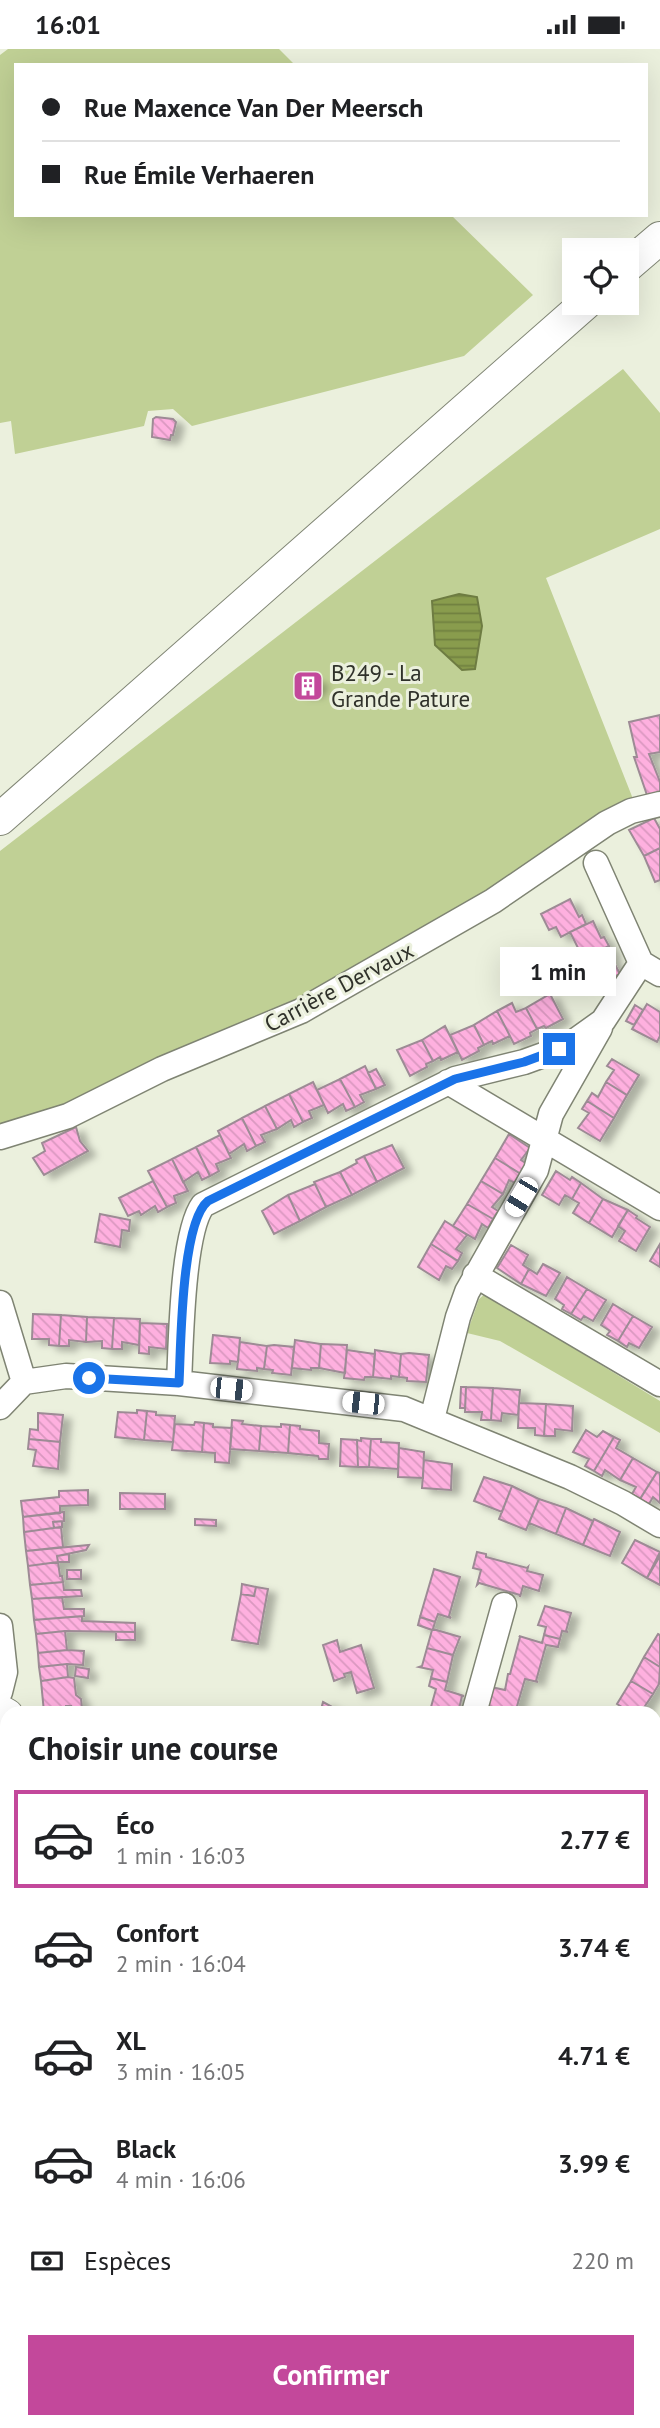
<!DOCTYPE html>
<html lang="fr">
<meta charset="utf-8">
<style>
:root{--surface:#fff;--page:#f2f2f2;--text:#202124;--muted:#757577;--line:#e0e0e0;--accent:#c3489b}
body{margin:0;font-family:"PT Sans",sans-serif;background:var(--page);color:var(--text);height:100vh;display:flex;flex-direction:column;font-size:26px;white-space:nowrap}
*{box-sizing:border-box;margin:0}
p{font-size:23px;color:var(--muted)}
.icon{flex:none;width:38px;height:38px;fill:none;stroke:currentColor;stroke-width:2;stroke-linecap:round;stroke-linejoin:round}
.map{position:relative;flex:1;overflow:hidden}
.details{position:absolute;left:0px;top:1657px;width:662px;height:723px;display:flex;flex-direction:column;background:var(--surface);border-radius:21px 21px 0 0;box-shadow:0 7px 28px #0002}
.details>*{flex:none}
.guide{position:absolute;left:14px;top:14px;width:634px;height:154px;border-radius:0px;box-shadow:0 7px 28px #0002;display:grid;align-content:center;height:154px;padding:0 28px;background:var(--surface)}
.fabs{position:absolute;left:562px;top:189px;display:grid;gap:14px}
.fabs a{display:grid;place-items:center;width:77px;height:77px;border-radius:0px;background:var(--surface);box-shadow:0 7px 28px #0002;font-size:35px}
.end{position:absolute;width:32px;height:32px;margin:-16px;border:9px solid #1a73e8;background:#fff;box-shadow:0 0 0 4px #fff}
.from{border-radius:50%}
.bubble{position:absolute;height:49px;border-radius:0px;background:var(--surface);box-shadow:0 7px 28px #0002;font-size:23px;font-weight:700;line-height:49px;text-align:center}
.car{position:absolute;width:21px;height:42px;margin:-21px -10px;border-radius:9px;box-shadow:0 0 5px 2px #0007;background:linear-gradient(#fff 24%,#345 0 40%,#fff 0 76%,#345 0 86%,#fff 0)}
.guide b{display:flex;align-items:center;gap:24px;height:66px;font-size:26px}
.guide b+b{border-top:2px solid var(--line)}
.guide i{width:18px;height:18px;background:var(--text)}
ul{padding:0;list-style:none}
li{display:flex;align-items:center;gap:21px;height:98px;margin:0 14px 10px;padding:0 14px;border:4px solid transparent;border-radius:0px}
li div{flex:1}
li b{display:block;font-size:26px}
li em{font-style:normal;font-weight:700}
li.active{border-color:var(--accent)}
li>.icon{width:63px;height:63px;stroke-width:1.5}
h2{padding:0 28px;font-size:32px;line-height:84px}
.pay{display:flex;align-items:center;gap:18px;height:77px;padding:0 28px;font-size:26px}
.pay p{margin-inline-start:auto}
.action{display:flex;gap:14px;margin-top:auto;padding:14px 28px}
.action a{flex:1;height:80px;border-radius:0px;background:var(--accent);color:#fff;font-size:28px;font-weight:700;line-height:80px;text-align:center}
.status{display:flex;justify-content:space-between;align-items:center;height:49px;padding:0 35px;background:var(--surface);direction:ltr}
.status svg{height:19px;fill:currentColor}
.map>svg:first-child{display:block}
</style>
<div class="status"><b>16:01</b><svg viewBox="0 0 49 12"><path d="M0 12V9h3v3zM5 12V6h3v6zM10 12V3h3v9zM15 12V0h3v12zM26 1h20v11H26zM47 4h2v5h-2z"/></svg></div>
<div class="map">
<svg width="660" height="2379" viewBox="0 0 660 2379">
<defs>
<pattern id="water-rules" width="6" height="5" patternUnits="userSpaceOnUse" patternTransform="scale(1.75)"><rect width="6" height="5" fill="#899c4d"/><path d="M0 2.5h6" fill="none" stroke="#708040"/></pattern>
<pattern id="building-back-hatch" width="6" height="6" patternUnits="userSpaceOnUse" patternTransform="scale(1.75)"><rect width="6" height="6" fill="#feb0df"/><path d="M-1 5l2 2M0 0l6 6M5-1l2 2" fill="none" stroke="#da98c0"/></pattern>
<filter id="shadow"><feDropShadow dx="8" dy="4.5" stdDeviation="3.5" flood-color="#0004"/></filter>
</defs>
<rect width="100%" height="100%" fill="#ebf0dd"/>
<path fill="#c0d095" d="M8 0H279L295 16H16V166H451L533 246 464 307 192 377 173 360 148 362 144 377 15 405 11 372 0 374V6Z
M623 320 660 364V480L546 529 633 750 514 828 263 970 84 1051 0 1077V802Z
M485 1245 660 1352V1384L500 1292 467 1284 479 1250Z"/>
<path fill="url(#water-rules)" stroke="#6e7c42" stroke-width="2" d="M459 545 477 548 482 577 475 620 462 621 435 596 432 552Z"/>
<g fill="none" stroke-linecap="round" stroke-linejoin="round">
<path stroke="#6e7c42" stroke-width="6" d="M0 2204 7 2205
M654 2318 660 2324"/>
</g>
<path fill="url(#building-back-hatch)" stroke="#9d8b95" stroke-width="2" filter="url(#shadow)" d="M156 368 173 370 176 373 173 386H171L170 391 152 388 153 370Z
M312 629 320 633 315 643 303 644 297 635 303 630Z
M660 666V703L649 705 660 733V748L649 752 634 708H637L629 673Z
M654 769 660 780V799L644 807 629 781Z
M660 799V831L655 833 644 807Z
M570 850 579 868 582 866 586 875 561 888 556 878 549 881 541 865Z
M593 872 601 889 604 888 609 897 583 909 570 883Z
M609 897 613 905 610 906 620 925 597 936 583 909Z
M550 945 563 970 546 979 544 977 537 980 526 959Z
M512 954 516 963 526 959 537 980 530 984 531 987 514 995 497 962Z
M647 955 660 963V987L657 993 632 980Z
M635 956 643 961 634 976 626 972Z
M497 962 510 987 493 995 492 992 484 996 474 976Z
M474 976 484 996 478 999 479 1002 462 1011 450 986Z
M445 977 458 1003 441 1011 440 1008 433 1012 422 991Z
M422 991 433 1012 426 1015 427 1018 410 1027 397 1001Z
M612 1010 639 1026 627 1046 606 1033 614 1021 607 1017Z
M365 1017 376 1040 360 1046 364 1053 355 1058 340 1030Z
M376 1020 385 1036 376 1040 368 1024Z
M340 1030 355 1058 346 1062 343 1055 328 1064 317 1041Z
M313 1033 324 1056 309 1062 312 1069 303 1073 289 1045Z
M606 1033 627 1046 614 1069 587 1052 592 1044 598 1048Z
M289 1045 303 1073 294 1078 291 1071 277 1080 265 1057Z
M587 1052 614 1069 600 1092 578 1079 589 1064 582 1060Z
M265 1057 277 1080 261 1086 265 1093 256 1097 242 1069Z
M242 1069 256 1097 247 1102 244 1095 229 1105 218 1082Z
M76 1078 80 1092 88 1102 44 1126 33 1109 45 1102 42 1094Z
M509 1085 530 1099 521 1111 527 1115 521 1125 495 1109Z
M220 1086 231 1109 216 1115 219 1122 210 1127 196 1098Z
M392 1096 404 1119 377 1133 364 1107Z
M196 1098 210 1127 202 1131 198 1123 183 1133 172 1110Z
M364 1107 377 1133 352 1146 340 1123 357 1114 356 1111Z
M495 1109 521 1125 515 1134 509 1131 503 1145 481 1132Z
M172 1110 188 1142 174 1147 176 1154 167 1158 148 1122Z
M556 1122 570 1131 572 1128 581 1134 572 1150 565 1146 559 1156 542 1146Z
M340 1123 352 1146 326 1158 314 1133Z
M153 1132 167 1158 158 1163 155 1157 141 1166 139 1162 128 1167 119 1149Z
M481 1132 503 1145 492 1158 498 1162 493 1170 467 1155Z
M581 1134 603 1150 589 1174 573 1164 579 1154 572 1150Z
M315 1135 326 1158 300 1172 288 1146Z
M288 1146 300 1172 274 1185 262 1162Z
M603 1150 628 1161 612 1188 589 1174Z
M467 1155 493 1170 488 1179 482 1175 475 1190 453 1177Z
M628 1161 637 1167 636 1169 650 1178 636 1202 619 1192 625 1182 618 1177Z
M100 1165 130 1171 129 1182 122 1181 120 1198 95 1193Z
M445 1172 467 1186 456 1200 462 1204 458 1212 431 1195Z
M431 1195 458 1212 452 1220 446 1217 439 1231 418 1218Z
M660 1195V1218L650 1212Z
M511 1196 528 1206 523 1216 529 1220 521 1235 497 1219Z
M543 1215 560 1224 546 1247 521 1235 529 1220 537 1225Z
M567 1228 587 1240 571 1265 562 1260 564 1256 555 1250Z
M587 1240 606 1251 593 1272 584 1267 581 1271 571 1265Z
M613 1255 633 1267 618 1292 607 1286 610 1282 601 1276Z
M33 1265 61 1266 59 1297 49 1296V1290H32Z
M61 1266 87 1268 86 1293 69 1291V1297H59Z
M633 1267 652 1278 639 1299 629 1294 627 1298 618 1292Z
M87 1268 114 1269 112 1300 102 1299V1292L86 1293Z
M114 1269 140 1270 139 1296 122 1293V1300H112Z
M140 1274 167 1275 166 1300 149 1298V1305L139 1304Z
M213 1286 240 1289 238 1313 230 1312V1315L210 1314Z
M295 1291 321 1295 319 1319H311V1321L292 1319Z
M240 1293 267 1297 264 1320 257 1319V1322L237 1320Z
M321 1295 347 1296 345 1324 319 1319Z
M274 1296 294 1298 291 1326 272 1324 273 1321 264 1320 267 1297Z
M347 1301 375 1305 373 1328H365L364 1331 344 1329Z
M375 1301 401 1305 399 1328 391 1327V1330L373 1328Z
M409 1304 429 1306 426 1333 407 1332V1329L399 1328 401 1305Z
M461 1338H466L465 1359H460Z
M466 1338 493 1339 491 1371H481L482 1363H465Z
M493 1339 520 1341 518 1366 502 1364 501 1372 491 1371Z
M519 1354 546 1355 544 1387 535 1386V1379H518Z
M546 1355 573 1357 572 1382 555 1380V1387H544Z
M137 1361 147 1362 144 1391 115 1388 118 1363 137 1364Z
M147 1362 156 1363V1366L175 1367 173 1393 144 1391Z
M38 1364 63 1366 60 1393 29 1390 30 1380 38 1381Z
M232 1371 243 1372 242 1375 261 1377 259 1402 230 1400Z
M195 1373 204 1374 202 1403 172 1401 175 1375 194 1376Z
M204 1374 213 1375V1378L232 1379 229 1414 215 1413V1404L202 1403Z
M281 1375 290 1376 288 1404 259 1402 261 1377 281 1378Z
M290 1376 300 1377V1380L319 1382V1394L329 1395 328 1410H319L318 1407 288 1404Z
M586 1381 597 1388 603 1382 614 1388 594 1422 585 1417 589 1410 573 1403Z
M614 1388 620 1391 616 1399 633 1409 620 1431 605 1421 602 1427 594 1422Z
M361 1389 371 1390 369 1418H358L357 1391 361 1392Z
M29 1390 60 1393 58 1420 33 1417 36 1401 28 1400Z
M341 1390 357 1391 358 1418 340 1417Z
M371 1390H381V1393L399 1394 398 1420 369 1418Z
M399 1399 424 1403 423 1429 398 1428Z
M633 1409 657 1423 640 1450 632 1445 636 1438 620 1431Z
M424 1411 452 1415 451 1441 422 1439Z
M657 1423 660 1424V1454L653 1448 649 1455 640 1450Z
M484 1428 512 1437 502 1463 474 1452Z
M512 1437 539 1450 526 1481 499 1470Z
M88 1441V1456L60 1457V1464L23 1468 21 1452 59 1448V1442Z
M120 1444 165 1445V1460H120Z
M539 1450 566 1459 556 1485 529 1474Z
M566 1459 593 1472 583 1496 556 1485Z
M64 1463V1472L53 1473 54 1479 24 1483 23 1468Z
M195 1470 216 1471V1477L195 1476Z
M594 1470 620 1483 610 1507 583 1496Z
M62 1472V1478L54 1479 53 1473Z
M61 1478 63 1498 26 1502 24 1483Z
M635 1491 660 1503 647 1529 622 1514Z
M89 1496 86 1501 57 1507 58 1513 28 1517 26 1502Z
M477 1503 486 1505V1508L527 1519 528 1518 527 1522 543 1526 539 1542 523 1537 520 1548V1546L479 1534 477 1536 481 1521 473 1519Z
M69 1505V1513H58L57 1507Z
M660 1507V1536L647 1529Z
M58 1513 60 1527H62L63 1533 30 1536 28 1517Z
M434 1520 460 1528 449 1567 451 1569 438 1565 435 1573 420 1568Z
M67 1521H81V1530H67Z
M63 1533 64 1541H81L82 1547 32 1550 30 1536Z
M242 1535 256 1538 254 1547 241 1545Z
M256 1538 268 1540 258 1595 232 1591 241 1545 254 1547Z
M62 1548 64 1560H84V1567L34 1571 32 1550Z
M545 1557 571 1564 566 1582 568 1583 562 1582 560 1590 544 1586 546 1578 538 1576Z
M82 1567V1572L135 1574V1583L65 1582 36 1585 34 1571Z
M420 1568 435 1573 433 1580 460 1588 453 1606 427 1599 432 1581 418 1576Z
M65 1582 67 1601 38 1604 36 1585Z
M116 1583H135V1591H116Z
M658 1585 660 1586V1618L644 1608Z
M544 1586 560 1590 558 1598 546 1596 536 1632 538 1633 525 1630 515 1664 488 1657 491 1638 505 1641 508 1625H510L520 1588 519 1587 542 1594Z
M337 1591 340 1603 361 1596 374 1639 357 1644 351 1623 344 1625 345 1628 334 1632 323 1596Z
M427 1599 453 1606 447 1633 431 1629 433 1621 419 1618 422 1617Z
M67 1601 84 1602 83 1616 67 1615 39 1618 38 1604Z
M644 1608 660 1618 659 1635 653 1645 631 1632Z
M67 1615 68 1628 41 1632 39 1618Z
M76 1618 89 1620 88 1629 75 1627Z
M68 1628 74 1629 76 1646 81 1650 82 1659 71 1660V1657H66V1660L44 1663 41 1632Z
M431 1629 447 1633 445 1641 464 1647H462L458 1664 431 1658 436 1640 429 1637Z
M631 1632 653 1645 643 1660 648 1664H632L617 1655Z
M323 1653 338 1661 336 1664H320Z
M488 1657 513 1664H487Z
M431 1658 453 1664H429Z
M0 1732 7 1736V1772L4 1778 0 1776Z
M1 1868 7 1871V1879L0 1876Z
M0 1876 7 1879 4 1888 0 1886Z
M0 1905 7 1909V1935L0 1933Z
M0 2058 7 2060V2088L0 2114Z
M654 2090 660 2093V2101L654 2110Z
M660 2101V2129L655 2137 654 2110Z
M660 2129V2143L654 2152V2139Z
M193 2373H445L449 2379H184Z
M542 2373H585L580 2379H538Z"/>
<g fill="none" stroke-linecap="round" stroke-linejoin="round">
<g stroke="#7f8473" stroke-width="27">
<path id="minor" d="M596 814 641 914
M448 1033 660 1159
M0 1088 68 1067 162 1020 301 962 493 852 607 774 631 762 660 755
M475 1226 660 1335
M0 1254 24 1333 0 1358
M24 1333 66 1327 179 1334 404 1360 570 1428 623 1454 660 1476
M179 1334C181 1295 182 1184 203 1156L455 1030 524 1013 568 997 603 972 641 914 660 925
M432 1370 458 1268 467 1243 536 1121 551 1065 600 979
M0 1577 5 1623 0 1643
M474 1664 504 1556
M475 2373 479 2379"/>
</g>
<g stroke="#7f8473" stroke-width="34">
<path id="major" d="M626 218 660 189
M0 770 586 254
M0 1662 7 1666
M654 2053 660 2057
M0 2374 3 2379"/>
</g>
<use href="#minor" stroke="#fff" stroke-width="24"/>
<use href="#major" stroke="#fff" stroke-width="32"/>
</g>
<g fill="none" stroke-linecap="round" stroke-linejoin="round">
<path stroke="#1a73e8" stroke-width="9" d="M89 1329 179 1334C181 1297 181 1174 208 1152L455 1030 524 1013 559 1000"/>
</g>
<defs>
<g id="building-square" transform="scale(1.575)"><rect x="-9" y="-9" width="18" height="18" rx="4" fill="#c3489b" stroke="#ebf0dd"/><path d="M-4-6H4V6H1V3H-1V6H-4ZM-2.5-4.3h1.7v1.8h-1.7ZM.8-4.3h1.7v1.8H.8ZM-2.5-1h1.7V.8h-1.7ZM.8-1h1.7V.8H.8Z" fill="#fff"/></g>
</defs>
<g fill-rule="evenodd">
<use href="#building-square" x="308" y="637"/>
</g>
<g text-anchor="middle" stroke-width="6" stroke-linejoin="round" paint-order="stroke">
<g font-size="23" fill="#2f312a" stroke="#ebf0dd" text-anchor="start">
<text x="331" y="632">B249 - La<tspan x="331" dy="26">Grande Pature</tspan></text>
</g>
<g font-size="23" fill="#2f312a" stroke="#ebf0dd">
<text transform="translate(339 938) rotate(-28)" y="8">Carrière Dervaux</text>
</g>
</g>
</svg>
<div class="fabs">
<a><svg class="icon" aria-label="locate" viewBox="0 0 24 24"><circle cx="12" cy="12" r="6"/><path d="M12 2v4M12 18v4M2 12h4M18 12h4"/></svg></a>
</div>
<i class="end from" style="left:89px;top:1329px"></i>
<i class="end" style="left:559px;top:1000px"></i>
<div class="bubble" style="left:500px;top:898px;width:116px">1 min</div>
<i class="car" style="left:521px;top:1148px;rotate:211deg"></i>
<i class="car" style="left:231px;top:1340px;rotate:96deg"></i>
<i class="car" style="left:363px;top:1354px;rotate:276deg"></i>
<div class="guide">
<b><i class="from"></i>Rue Maxence Van Der Meersch</b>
<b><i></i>Rue Émile Verhaeren</b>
</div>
<section class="details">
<h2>Choisir une course</h2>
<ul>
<li class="active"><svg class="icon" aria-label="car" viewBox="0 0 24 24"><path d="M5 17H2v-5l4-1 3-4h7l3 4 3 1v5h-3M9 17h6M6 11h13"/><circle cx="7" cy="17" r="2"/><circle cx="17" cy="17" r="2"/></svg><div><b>Éco</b><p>1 min · 16:03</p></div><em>2.77 €</em></li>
<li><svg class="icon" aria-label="car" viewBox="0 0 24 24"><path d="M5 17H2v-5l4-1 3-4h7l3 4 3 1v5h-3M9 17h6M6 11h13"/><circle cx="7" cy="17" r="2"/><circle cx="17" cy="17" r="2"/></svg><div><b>Confort</b><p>2 min · 16:04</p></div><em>3.74 €</em></li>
<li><svg class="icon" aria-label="car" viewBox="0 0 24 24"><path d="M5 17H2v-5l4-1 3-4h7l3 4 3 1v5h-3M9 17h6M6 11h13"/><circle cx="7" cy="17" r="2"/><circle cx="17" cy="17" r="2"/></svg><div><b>XL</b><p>3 min · 16:05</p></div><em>4.71 €</em></li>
<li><svg class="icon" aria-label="car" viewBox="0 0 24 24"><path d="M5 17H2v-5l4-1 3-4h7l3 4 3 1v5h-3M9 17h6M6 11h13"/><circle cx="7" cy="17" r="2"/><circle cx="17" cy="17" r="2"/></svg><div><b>Black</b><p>4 min · 16:06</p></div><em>3.99 €</em></li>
</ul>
<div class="pay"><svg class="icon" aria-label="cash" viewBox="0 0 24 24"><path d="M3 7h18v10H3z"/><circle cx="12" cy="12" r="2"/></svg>Espèces<p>220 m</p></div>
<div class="action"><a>Confirmer</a></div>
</section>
</div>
